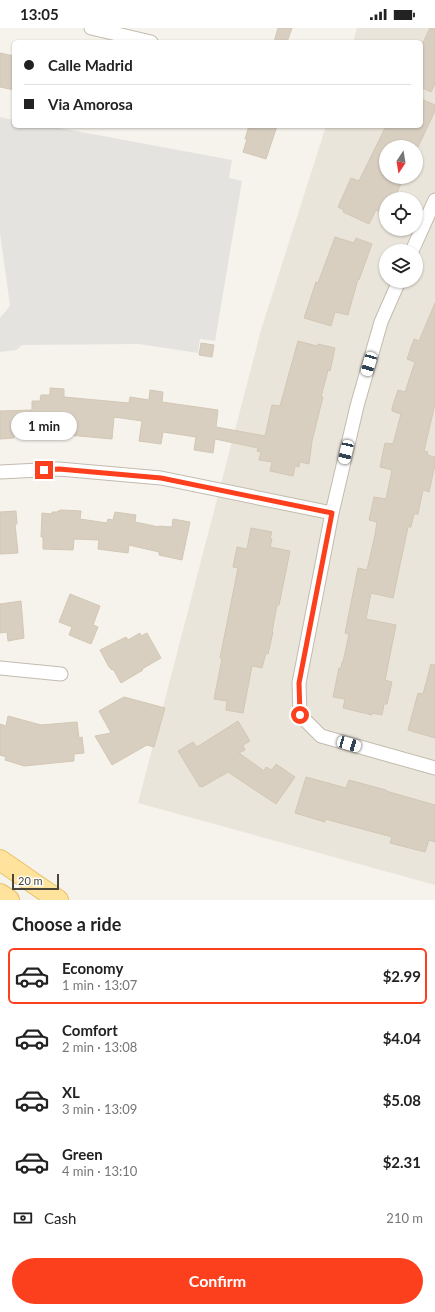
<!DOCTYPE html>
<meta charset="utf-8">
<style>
:root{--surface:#fff;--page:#f2f2f2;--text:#222;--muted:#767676;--line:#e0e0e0;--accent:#fc3f1d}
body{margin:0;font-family:Lato,sans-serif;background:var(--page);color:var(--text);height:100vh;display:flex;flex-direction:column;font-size:15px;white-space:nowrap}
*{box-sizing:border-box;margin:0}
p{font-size:13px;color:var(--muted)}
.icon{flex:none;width:22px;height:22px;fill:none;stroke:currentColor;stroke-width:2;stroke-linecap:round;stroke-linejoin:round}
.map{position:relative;height:872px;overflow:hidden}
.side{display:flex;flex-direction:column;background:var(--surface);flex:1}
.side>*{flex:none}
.top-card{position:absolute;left:12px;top:12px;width:411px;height:88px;border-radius:6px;box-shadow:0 1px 3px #0004;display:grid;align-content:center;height:88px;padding:0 12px;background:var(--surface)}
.needle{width:26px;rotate:192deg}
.buttons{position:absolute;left:379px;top:112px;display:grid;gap:8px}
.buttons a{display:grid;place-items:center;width:44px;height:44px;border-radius:50%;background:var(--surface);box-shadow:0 1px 3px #0004;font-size:20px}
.scale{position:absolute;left:12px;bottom:10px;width:47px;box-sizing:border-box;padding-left:4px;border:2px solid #4b4439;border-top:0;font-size:11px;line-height:14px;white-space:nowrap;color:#4b4439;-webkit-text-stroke:3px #fff;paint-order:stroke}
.end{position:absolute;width:18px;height:18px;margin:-9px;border:5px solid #fc3f1d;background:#fff;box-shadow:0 0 0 2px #fff}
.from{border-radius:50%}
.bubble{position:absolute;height:28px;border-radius:14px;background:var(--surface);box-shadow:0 1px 3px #0004;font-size:13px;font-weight:700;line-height:28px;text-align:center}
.car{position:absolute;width:12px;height:24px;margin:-12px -6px;border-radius:5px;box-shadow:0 0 3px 1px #0007;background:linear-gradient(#fff 24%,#345 0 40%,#fff 0 76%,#345 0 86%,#fff 0)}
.top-card b{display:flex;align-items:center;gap:14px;height:38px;font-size:15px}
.top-card b+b{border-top:1px solid var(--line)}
.top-card i{width:10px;height:10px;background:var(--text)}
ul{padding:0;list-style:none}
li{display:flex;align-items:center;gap:12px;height:56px;margin:0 8px 6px;padding:0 4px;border:2px solid transparent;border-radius:6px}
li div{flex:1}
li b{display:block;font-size:15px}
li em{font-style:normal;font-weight:700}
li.active{border-color:var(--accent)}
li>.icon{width:36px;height:36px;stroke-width:1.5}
h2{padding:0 12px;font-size:18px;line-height:48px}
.pay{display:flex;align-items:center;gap:10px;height:44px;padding:0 12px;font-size:15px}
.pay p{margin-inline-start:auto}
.primary-button{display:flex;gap:8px;margin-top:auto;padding:8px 12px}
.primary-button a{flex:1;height:46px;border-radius:24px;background:var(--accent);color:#fff;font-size:16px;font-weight:700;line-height:46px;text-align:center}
.status{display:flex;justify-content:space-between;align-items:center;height:28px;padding:0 20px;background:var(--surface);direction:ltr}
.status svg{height:11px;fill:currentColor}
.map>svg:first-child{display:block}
</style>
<div class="status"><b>13:05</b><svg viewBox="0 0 49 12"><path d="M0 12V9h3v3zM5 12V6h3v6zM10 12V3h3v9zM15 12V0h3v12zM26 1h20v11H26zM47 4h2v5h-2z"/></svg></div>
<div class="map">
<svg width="435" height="872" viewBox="0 0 435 872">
<rect width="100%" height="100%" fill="#f6f3ec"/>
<path fill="#eae5da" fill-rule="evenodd" d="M357 0H435V857L138 775 261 302 326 98H421V14H353ZM386 119H416V149H386ZM386 171H416V201H386ZM386 223H416V253H386Z"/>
<path fill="#e5e3e0" d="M0 89 14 92V98H49L232 132 229 150 242 153 215 313 200 311 198 325 139 316 22 317 16 322 0 324V290L10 278 0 205Z"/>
<path fill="#d8cfc1" stroke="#d3c7b4" d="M278 0H292L287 14H274Z
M430 0H435V56L431 64 421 59V19Z
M0 25 14 28V62L0 59Z
M421 71 435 77V83L418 119H386V149H404L394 171H386V187L376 182 369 196 343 184 344 182 338 179 351 150 359 153 386 98H421Z
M249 98H277L266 131 243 124 247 111H245Z
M335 209 354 215 356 210 372 216 359 252 358 251 348 287 335 284 331 298 304 290 316 254 318 255Z
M435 275V376L424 423 428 424 427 427 435 429V437L429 464 423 462 418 486H414L411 499H408L393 570 371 565 366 591 396 597 385 652 392 654 387 676H384L382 687 372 685V687L343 680 345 671 333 669 339 640H341L342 634H343L349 606 345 605 358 540 367 542 375 507 377 494 369 492 374 469 386 471 392 442 380 439 385 415 393 416 401 386 392 383V380L398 362 405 364 415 334 407 331 414 311 419 313Z
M298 313 317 318 318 316 335 320 330 343 328 342 321 369H323L312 413 309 436 300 434 299 439 295 438 293 448 270 443 272 434 259 432 261 424 257 423 258 420 215 411 213 425 194 422 196 409 163 404 161 416 139 413 142 393 114 389 112 411 68 407V409H46V401H44V397H13L14 410 0 411V383L32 382V373H40L41 367H50V360L64 361V369L129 375 130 369 149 372 150 362 163 364 162 374 218 382 216 399 265 408 272 377 280 378Z
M201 315 214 317 212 329 199 327Z
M61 482 81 483 80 491 107 495 108 491 113 492 115 484 136 487 135 494 159 499V498L172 499 173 491 190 494 182 532 159 527V524L129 517 128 525 98 521 99 512 74 511 73 522 43 521V509H41L42 485 52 486V484H57L58 483Z
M16 483 17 496H15L18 525 0 526V484Z
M251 500 272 504 270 510 272 511 270 519 290 523 279 577H277L272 604H273L268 626 266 625 262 640 252 638 243 685 226 682 227 673 214 671 222 631 220 630 238 540 233 539 237 519 247 521Z
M70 566 100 578 93 597 98 599 91 616 69 607 72 599 59 594Z
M21 573 24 610 8 613 7 604 0 605V576Z
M140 605 141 608 147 605 161 630 142 641 143 642 121 655 113 641 112 642 109 639 100 622 126 609 128 612Z
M431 636 435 637V710L408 702 418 665 423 666Z
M124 669 165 680 154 719 147 717 112 737 95 708 111 705 99 683Z
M8 688 41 697 77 694 79 710 82 709 84 725 74 726V733L24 738 5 732 6 729 0 727V696L6 698Z
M238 693 250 713 243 717 245 722 239 725 264 743 266 739 272 742 276 736 295 749 276 776 228 744 202 759V758L200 759 178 723 193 714 197 719Z
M306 749 346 760 349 752 386 762V763L435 777V814L429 812 425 824 390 815 392 809 325 791V794L295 785Z"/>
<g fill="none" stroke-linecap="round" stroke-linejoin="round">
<g stroke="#c2bbae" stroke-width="15">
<path id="minor" d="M91 0 151 14
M412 223 435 172
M399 253 381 294 357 378 332 485 299 655 300 687 321 708 435 740
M0 444 59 441 161 450 332 485
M0 640 61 646"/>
</g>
<g stroke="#e6c16a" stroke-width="22">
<path id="primary" d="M0 832 58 872
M0 866 9 872"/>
</g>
<use href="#minor" stroke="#fff" stroke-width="13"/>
<use href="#primary" stroke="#ffe39c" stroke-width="20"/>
</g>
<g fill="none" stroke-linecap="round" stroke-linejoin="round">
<path stroke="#fc3f1d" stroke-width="5" d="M44 442 59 441 161 450 332 485 299 655 300 687"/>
</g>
</svg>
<div class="buttons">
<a><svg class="needle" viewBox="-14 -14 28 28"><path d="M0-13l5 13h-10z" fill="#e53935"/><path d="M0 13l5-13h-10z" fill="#767676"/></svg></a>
<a><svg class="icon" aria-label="locate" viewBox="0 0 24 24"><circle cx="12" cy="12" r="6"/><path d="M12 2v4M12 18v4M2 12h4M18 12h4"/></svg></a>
<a><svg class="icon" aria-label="layers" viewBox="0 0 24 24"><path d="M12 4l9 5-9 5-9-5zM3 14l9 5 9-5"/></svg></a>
</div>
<div class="scale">20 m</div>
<i class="end from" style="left:300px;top:687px"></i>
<i class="end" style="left:44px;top:442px"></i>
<div class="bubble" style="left:11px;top:384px;width:66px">1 min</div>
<i class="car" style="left:369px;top:336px;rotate:196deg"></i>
<i class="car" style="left:346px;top:424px;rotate:193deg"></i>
<i class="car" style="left:349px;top:716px;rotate:106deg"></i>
<div class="top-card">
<b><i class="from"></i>Calle Madrid</b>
<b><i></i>Via Amorosa</b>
</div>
</div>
<section class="side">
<h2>Choose a ride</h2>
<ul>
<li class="active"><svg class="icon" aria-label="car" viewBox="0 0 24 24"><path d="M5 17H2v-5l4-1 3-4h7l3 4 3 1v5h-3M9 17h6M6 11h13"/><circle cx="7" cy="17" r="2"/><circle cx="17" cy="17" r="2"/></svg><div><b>Economy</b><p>1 min · 13:07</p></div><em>$2.99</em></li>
<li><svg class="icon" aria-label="car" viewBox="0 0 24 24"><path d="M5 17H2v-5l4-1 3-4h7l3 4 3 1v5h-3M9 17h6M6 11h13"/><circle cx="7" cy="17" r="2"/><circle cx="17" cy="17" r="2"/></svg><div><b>Comfort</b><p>2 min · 13:08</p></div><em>$4.04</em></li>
<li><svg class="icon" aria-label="car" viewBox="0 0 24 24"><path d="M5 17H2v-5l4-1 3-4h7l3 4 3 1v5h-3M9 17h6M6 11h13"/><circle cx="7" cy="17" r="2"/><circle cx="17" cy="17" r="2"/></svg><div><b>XL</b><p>3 min · 13:09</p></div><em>$5.08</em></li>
<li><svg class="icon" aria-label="car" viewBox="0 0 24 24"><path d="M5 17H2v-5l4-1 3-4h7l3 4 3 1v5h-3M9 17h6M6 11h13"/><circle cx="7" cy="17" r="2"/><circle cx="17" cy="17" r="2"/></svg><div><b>Green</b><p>4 min · 13:10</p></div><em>$2.31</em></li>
</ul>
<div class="pay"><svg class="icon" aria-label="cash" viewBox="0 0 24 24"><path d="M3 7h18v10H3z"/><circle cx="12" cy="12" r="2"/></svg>Cash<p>210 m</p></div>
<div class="primary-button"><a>Confirm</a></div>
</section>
